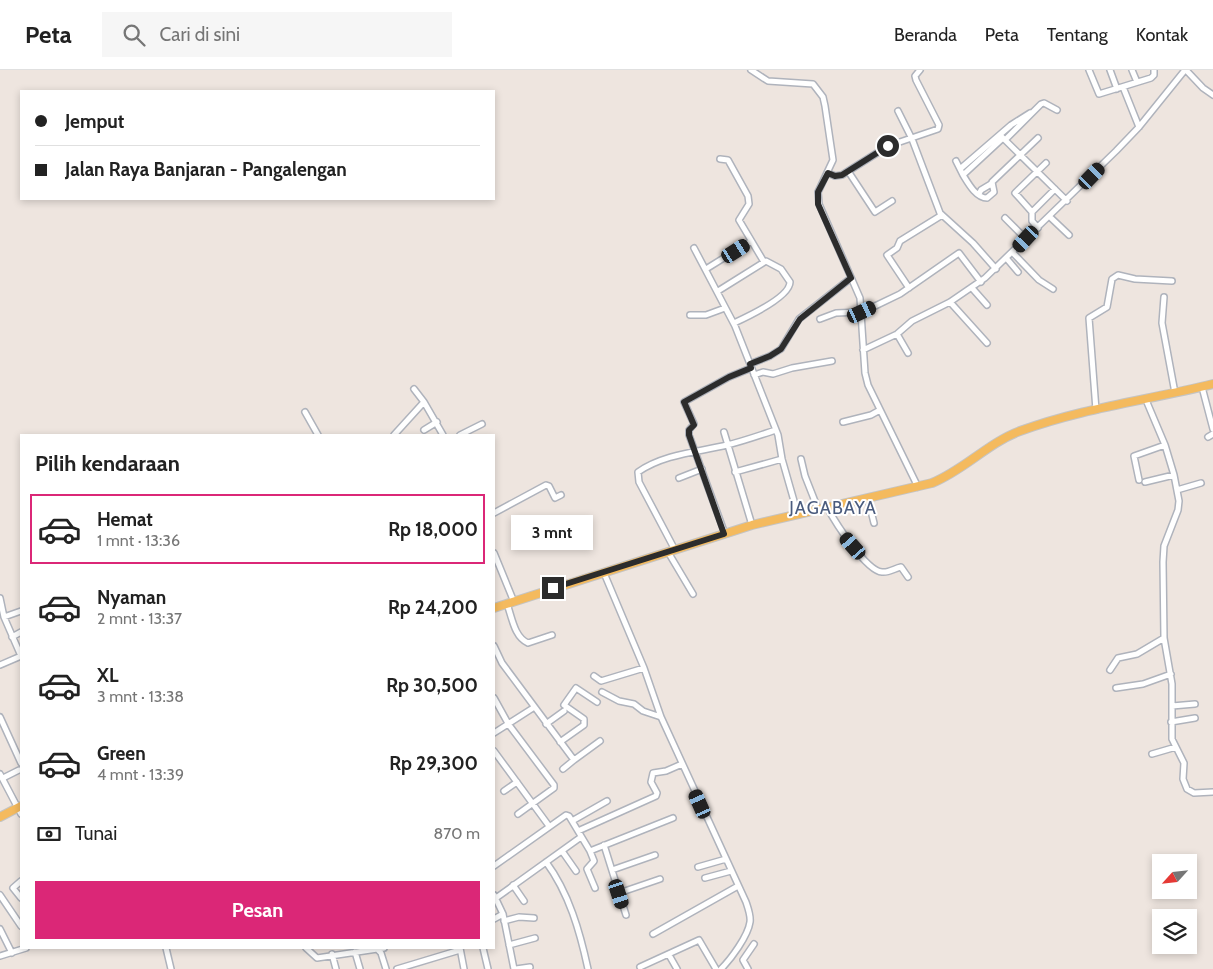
<!DOCTYPE html>
<html lang="id">
<meta charset="utf-8">
<style>
:root{--surface:#fff;--page:#f6f6f6;--text:#222;--muted:#767676;--line:#e0e0e0;--accent:#db2777}
body{margin:0;font-family:Cabin,sans-serif;background:var(--page);color:var(--text);height:100vh;display:flex;flex-direction:column;font-size:19px;white-space:nowrap}
*{box-sizing:border-box;margin:0}
p{font-size:16px;color:var(--muted)}
.icon{flex:none;width:28px;height:28px;fill:none;stroke:currentColor;stroke-width:2;stroke-linecap:round;stroke-linejoin:round}
.map{position:relative;flex:1;overflow:hidden}
.panel{position:absolute;left:20px;top:364px;width:475px;height:515px;display:flex;flex-direction:column;background:var(--surface);border-radius:0px;box-shadow:0 2px 8px #0003}
.panel>*{flex:none}
.banner{position:absolute;left:20px;top:20px;width:475px;height:110px;border-radius:0px;box-shadow:0 2px 8px #0003;display:grid;align-content:center;height:110px;padding:0 15px;background:var(--surface)}
.needle{width:32px;rotate:243deg}
.tools{position:absolute;left:1152px;top:784px;display:grid;gap:10px}
.tools a{display:grid;place-items:center;width:45px;height:45px;border-radius:0px;background:var(--surface);box-shadow:0 2px 8px #0003;font-size:25px}
.end{position:absolute;width:22px;height:22px;margin:-11px;border:6px solid #2c2c2c;background:#fff;box-shadow:0 0 0 2px #fff}
.from{border-radius:50%}
.bubble{position:absolute;height:35px;border-radius:0px;background:var(--surface);box-shadow:0 2px 8px #0003;font-size:16px;font-weight:700;line-height:35px;text-align:center}
.car{position:absolute;width:15px;height:30px;margin:-15px -8px;border-radius:6px;box-shadow:0 0 4px 1px #0007;background:linear-gradient(#222 24%,#8ab4d8 0 40%,#222 0 76%,#8ab4d8 0 86%,#222 0)}
.banner b{display:flex;align-items:center;gap:18px;height:48px;font-size:19px}
.banner b+b{border-top:1px solid var(--line)}
.banner i{width:12px;height:12px;background:var(--text)}
ul{padding:0;list-style:none}
li{display:flex;align-items:center;gap:15px;height:70px;margin:0 10px 8px;padding:0 5px;border:2px solid transparent;border-radius:0px}
li div{flex:1}
li b{display:block;font-size:19px}
li em{font-style:normal;font-weight:700}
li.current{border-color:var(--accent)}
li>.icon{width:45px;height:45px;stroke-width:1.5}
h2{padding:0 15px;font-size:22px;line-height:60px}
.pay{display:flex;align-items:center;gap:12px;height:55px;padding:0 15px;font-size:19px}
.pay p{margin-inline-start:auto}
.action{display:flex;gap:10px;margin-top:auto;padding:10px 15px}
.action a{flex:1;height:58px;border-radius:0px;background:var(--accent);color:#fff;font-size:20px;font-weight:700;line-height:58px;text-align:center}
header{display:flex;align-items:center;gap:30px;box-sizing:border-box;height:70px;padding:0 25px;background:var(--surface);border-bottom:1px solid var(--line)}
header strong{font-size:24px}
nav{display:flex;gap:28px;margin-inline-start:auto;font-size:18px}
.search{width:350px;height:45px;background:var(--page);display:flex;align-items:center;gap:12px;box-sizing:border-box;padding:0 18px;border-radius:0px;color:var(--muted);font-size:19px}
.map>svg:first-child{display:block}
</style>
<header>
<strong>Peta</strong>
<div class="search"><svg class="icon" aria-label="search" viewBox="0 0 24 24"><circle cx="10" cy="10" r="6"/><path d="M15 15l6 6"/></svg>Cari di sini</div>
<nav><a>Beranda</a><a>Peta</a><a>Tentang</a><a>Kontak</a></nav>
</header>
<div class="map">
<svg width="1213" height="899" viewBox="0 0 1213 899">
<rect width="100%" height="100%" fill="#eee5df"/>
<g fill="none" stroke-linecap="round" stroke-linejoin="round">
<g stroke="#afb3bc" stroke-width="8">
<path id="minor" d="M751 0 768 11 813 14 823 27 825 36 833 90 818 122 819 134 860 228 865 303 868 315 918 417
M1089 0 1099 24 1151 8 1154 5V0
M1110 0 1117 19
M1132 0 1137 12
M1186 0 1203 18 1213 25
M1123 17 1139 57
M898 41 912 69 940 143 973 173 996 199
M1002 67 1067 131
M1003 68 963 105 960 99 1011 55 1030 43
M1005 70 1041 34 1044 33 1057 40
M720 89 728 90 748 126 749 134 739 150 764 192
M956 91 960 99
M848 101 875 142 892 131
M828 103 835 106 842 105 888 76 938 59 939 55 916 10 915 6 920 0
M963 105C968 113 976 128 987 128L994 122 992 112 1038 68
M979 124 981 120 991 114
M1032 142 1015 123 1046 93
M1050 147 1069 165
M1005 148 1026 169
M1038 158 1032 151V142L1055 119
M694 178 735 256 767 337 778 365 782 389 798 445
M1013 183 1039 210 1053 219
M1007 189 1018 202
M706 199 751 171
M909 218 887 185 897 178 900 171 942 145
M972 218 987 235
M718 221 766 191 781 199 790 212C790 227 747 247 734 253
M1164 227 1162 253 1175 323
M950 232 987 273
M690 245H706L725 238
M820 249 836 243 862 242 873 237 900 224 959 183 981 212
M897 264 908 283
M863 280 897 264 912 251 950 232 985 208 1116 81 1139 57 1185 0
M750 294 770 286 781 279 799 249 851 208
M754 305 763 302 773 304 792 298 832 291
M1202 317 1213 359
M1146 330 1165 375 1174 405 1179 431 1178 440 1164 476 1163 492 1164 568 1172 614V669L1184 693 1183 709 1187 719 1194 723 1213 722
M424 332 443 365
M1096 340 1089 248 1107 237 1112 209 1118 205 1135 209 1172 211
M305 342 318 365
M843 352 871 345 880 340
M424 360 437 352
M724 362 752 455
M394 365 424 332 414 319
M460 365 482 354
M1208 367 1213 364
M801 389 805 406 818 439
M735 402 782 389
M679 408 702 399
M1139 410 1134 386 1165 375
M1145 412 1174 405
M1177 420 1201 413
M868 429 874 453
M827 437C835 452 866 501 882 502 889 503 895 498 901 497L908 507
M494 443 546 415 549 416 555 428 561 425
M725 464 689 365V360L694 354 684 332 729 307 751 298
M675 480 639 412 638 402C664 384 698 382 727 375 744 371 760 365 776 360
M668 482 693 524
M494 483 514 532
M604 503 644 598 661 647 746 832C748 838 751 846 750 852 748 866 731 889 721 899
M0 528 4 547 21 586
M507 534C512 547 514 567 528 573L552 565
M4 547 21 541
M12 567 21 562
M494 576 502 593 574 690 600 671
M0 595 21 586
M1110 600 1118 588 1137 584 1164 568
M594 606 601 611 644 598
M1116 618 1143 614 1171 604
M602 622 619 631 634 634 643 641 661 647
M494 628 509 655 554 715V718L518 744
M1172 636 1195 634
M0 647 21 693
M1171 652 1195 648
M546 654 564 641
M494 663 533 638
M560 672 584 655V649L564 635 576 618 597 632
M494 681 549 756
M1152 684 1176 677
M563 699 574 690
M0 704 21 744
M3 708 19 700
M504 721 517 712
M572 751 607 731
M578 761 656 726 657 723 651 712 653 703 666 701 682 694
M604 775 626 845
M562 781 576 801
M590 781 594 791 587 799 595 818
M546 792C569 823 580 862 588 899
M494 796 566 745 569 746 590 781 673 748
M698 797 726 789
M612 800 655 785
M705 808 731 801
M21 811 13 818 21 828
M513 815 524 831
M619 823 660 809
M0 825 21 856
M494 825 503 844 514 899
M496 828 581 767
M494 849 503 844
M504 851 519 847 534 848
M0 859 12 883
M653 864 738 816
M509 875 535 868
M166 878 171 899
M306 878 317 888 384 878
M460 878 464 899
M483 878 488 899
M377 879 381 883 386 899
M355 882 360 899
M332 884 336 899
M669 885 677 899
M0 886 26 878
M640 897 699 870 716 899
M397 899 460 880
M516 899 530 897
M748 899 743 890 754 874"/>
</g>
<g stroke="#c4c4c4" stroke-width="10">
<path id="primary" d="M494 538 752 455 932 413C964 400 988 373 1020 361 1082 338 1149 330 1213 314
M0 747 21 736"/>
</g>
<use href="#minor" stroke="#fff" stroke-width="5"/>
<use href="#primary" stroke="#f4ba5e" stroke-width="8"/>
</g>
<g fill="none" stroke-linecap="round" stroke-linejoin="round">
<path stroke="#2c2c2c" stroke-width="6" d="M553 518 724 464 689 365V360L694 355 684 332 729 307 751 298 750 294 770 286 781 279 800 249 851 208 818 134V122L828 103 835 106 842 105 888 76"/>
</g>
<g text-anchor="middle" stroke-width="4" stroke-linejoin="round" paint-order="stroke">
<g font-size="18" letter-spacing="1" fill="#4b5c7e" stroke="#fff">
<text x="833" y="444">JAGABAYA</text>
</g>
</g>
</svg>
<div class="tools">
<a><svg class="needle" viewBox="-14 -14 28 28"><path d="M0-13l5 13h-10z" fill="#e53935"/><path d="M0 13l5-13h-10z" fill="#767676"/></svg></a>
<a><svg class="icon" aria-label="layers" viewBox="0 0 24 24"><path d="M12 4l9 5-9 5-9-5zM3 14l9 5 9-5"/></svg></a>
</div>
<i class="end from" style="left:888px;top:76px"></i>
<i class="end" style="left:553px;top:518px"></i>
<div class="bubble" style="left:511px;top:445px;width:82px">3 mnt</div>
<i class="car" style="left:1092px;top:106px;rotate:44deg"></i>
<i class="car" style="left:1026px;top:169px;rotate:223deg"></i>
<i class="car" style="left:736px;top:181px;rotate:58deg"></i>
<i class="car" style="left:862px;top:242px;rotate:65deg"></i>
<i class="car" style="left:853px;top:476px;rotate:319deg"></i>
<i class="car" style="left:700px;top:734px;rotate:336deg"></i>
<i class="car" style="left:619px;top:824px;rotate:162deg"></i>
<div class="banner">
<b><i class="from"></i>Jemput</b>
<b><i></i>Jalan Raya Banjaran - Pangalengan</b>
</div>
<section class="panel">
<h2>Pilih kendaraan</h2>
<ul>
<li class="current"><svg class="icon" aria-label="car" viewBox="0 0 24 24"><path d="M5 17H2v-5l4-1 3-4h7l3 4 3 1v5h-3M9 17h6M6 11h13"/><circle cx="7" cy="17" r="2"/><circle cx="17" cy="17" r="2"/></svg><div><b>Hemat</b><p>1 mnt · 13:36</p></div><em>Rp 18,000</em></li>
<li><svg class="icon" aria-label="car" viewBox="0 0 24 24"><path d="M5 17H2v-5l4-1 3-4h7l3 4 3 1v5h-3M9 17h6M6 11h13"/><circle cx="7" cy="17" r="2"/><circle cx="17" cy="17" r="2"/></svg><div><b>Nyaman</b><p>2 mnt · 13:37</p></div><em>Rp 24,200</em></li>
<li><svg class="icon" aria-label="car" viewBox="0 0 24 24"><path d="M5 17H2v-5l4-1 3-4h7l3 4 3 1v5h-3M9 17h6M6 11h13"/><circle cx="7" cy="17" r="2"/><circle cx="17" cy="17" r="2"/></svg><div><b>XL</b><p>3 mnt · 13:38</p></div><em>Rp 30,500</em></li>
<li><svg class="icon" aria-label="car" viewBox="0 0 24 24"><path d="M5 17H2v-5l4-1 3-4h7l3 4 3 1v5h-3M9 17h6M6 11h13"/><circle cx="7" cy="17" r="2"/><circle cx="17" cy="17" r="2"/></svg><div><b>Green</b><p>4 mnt · 13:39</p></div><em>Rp 29,300</em></li>
</ul>
<div class="pay"><svg class="icon" aria-label="cash" viewBox="0 0 24 24"><path d="M3 7h18v10H3z"/><circle cx="12" cy="12" r="2"/></svg>Tunai<p>870 m</p></div>
<div class="action"><a>Pesan</a></div>
</section>
</div>
